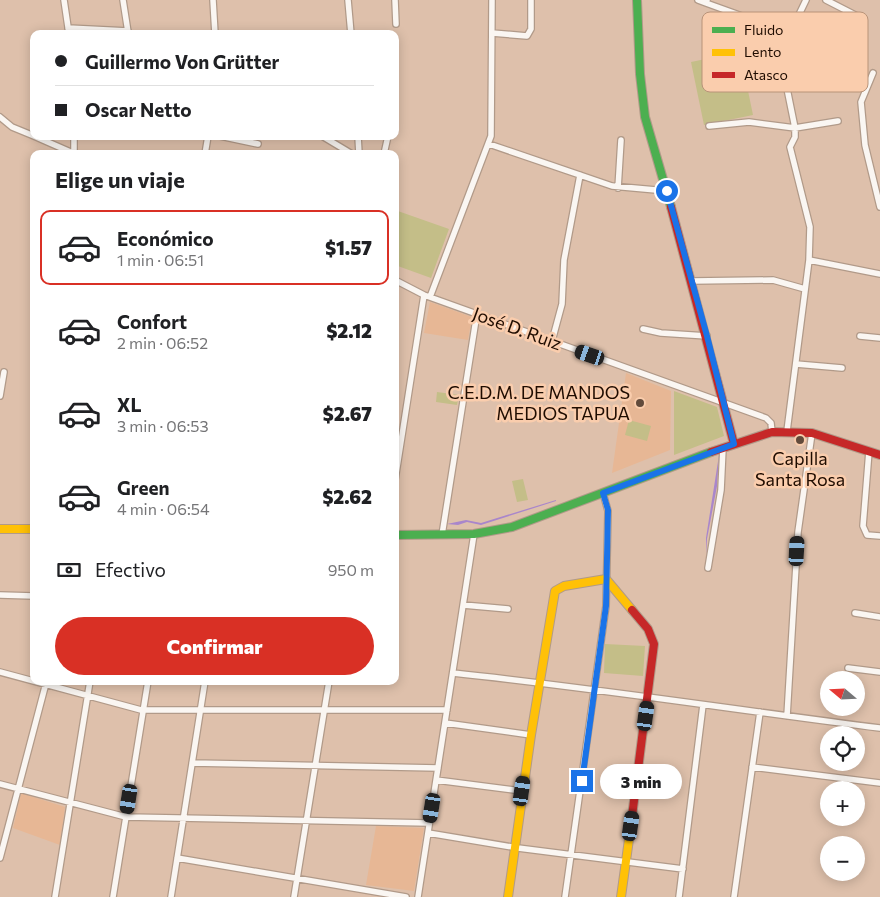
<!DOCTYPE html>
<html lang="es">
<meta charset="utf-8">
<style>
:root{--surface:#fff;--page:#f6f6f6;--text:#202124;--muted:#757577;--line:#e0e0e0;--accent:#d93025}
body{margin:0;font-family:Commissioner,sans-serif;background:var(--page);color:var(--text);height:100vh;display:flex;flex-direction:column;font-size:19px;white-space:nowrap}
*{box-sizing:border-box;margin:0}
p{font-size:16px;color:var(--muted)}
.icon{flex:none;width:28px;height:28px;fill:none;stroke:currentColor;stroke-width:2;stroke-linecap:round;stroke-linejoin:round}
.map{position:relative;flex:1;overflow:hidden}
.sheet{position:absolute;left:30px;top:150px;width:369px;height:535px;display:flex;flex-direction:column;background:var(--surface);border-radius:10px;box-shadow:0 2px 12px #0003}
.sheet>*{flex:none}
.hud{position:absolute;left:30px;top:30px;width:369px;height:110px;border-radius:10px;box-shadow:0 2px 12px #0003;display:grid;align-content:center;height:110px;padding:0 25px;background:var(--surface)}
.needle{width:32px;rotate:289deg}
.tools{position:absolute;left:820px;top:671px;display:grid;gap:10px}
.tools a{display:grid;place-items:center;width:45px;height:45px;border-radius:50%;background:var(--surface);box-shadow:0 2px 12px #0003;font-size:25px}
.end{position:absolute;width:22px;height:22px;margin:-11px;border:6px solid #1a73e8;background:#fff;box-shadow:0 0 0 2px #fff}
.from{border-radius:50%}
.bubble{position:absolute;height:35px;border-radius:18px;background:var(--surface);box-shadow:0 2px 12px #0003;font-size:16px;font-weight:800;line-height:35px;text-align:center}
.car{position:absolute;width:15px;height:30px;margin:-15px -8px;border-radius:6px;box-shadow:0 0 4px 1px #0007;background:linear-gradient(#222 24%,#8ab4d8 0 40%,#222 0 76%,#8ab4d8 0 86%,#222 0)}
.hud b{display:flex;align-items:center;gap:18px;height:48px;font-size:19px}
.hud b+b{border-top:1px solid var(--line)}
.hud i{width:12px;height:12px;background:var(--text)}
ul{padding:0;list-style:none}
li{display:flex;align-items:center;gap:15px;height:75px;margin:0 10px 8px;padding:0 15px;border:2px solid transparent;border-radius:10px}
li div{flex:1}
li b{display:block;font-size:19px}
li em{font-style:normal;font-weight:800}
li.selected{border-color:var(--accent)}
li>.icon{width:45px;height:45px;stroke-width:1.5}
h2{padding:0 25px;font-size:22px;line-height:60px}
.pay{display:flex;align-items:center;gap:12px;height:55px;padding:0 25px;font-size:19px}
.pay p{margin-inline-start:auto}
.cta{display:flex;gap:10px;margin-top:auto;padding:10px 25px}
.cta a{flex:1;height:58px;border-radius:30px;background:var(--accent);color:#fff;font-size:20px;font-weight:800;line-height:58px;text-align:center}
.map>svg:first-child{display:block}
</style>
<div class="map">
<svg width="880" height="897" viewBox="0 0 880 897">
<rect width="100%" height="100%" fill="#dec0ab"/>
<path fill="#e7b795" d="M430 302 472 317 468 340 424 333Z
M626 373 671 391 670 450 612 473Z
M21 793 65 807 60 845 13 828Z
M376 826 424 828 414 891 366 885Z"/>
<path fill="#c4be88" d="M740 52 753 115 704 125 691 62Z
M395 210 449 229 431 278 395 265Z
M674 391 717 407 724 436 674 455Z
M437 392 459 395 457 405 436 402Z
M629 420 651 426 647 441 625 435Z
M523 479 528 500 517 502 512 481Z
M605 644 645 646 643 676 604 673Z"/>
<path fill="#a986cb" d="M719 455 717 486 707 539 706 555V538Z
M556 500V501L481 525 467 522 458 525 447 524 466 520 481 523Z"/>
<g fill="none" stroke-linecap="round" stroke-linejoin="round">
<g stroke="#b19a89" stroke-width="8">
<path id="street" d="M64 0 69 34
M123 0 128 32
M213 0 215 34
M348 0 351 34
M395 0 396 24
M698 0 706 3 707 0
M826 0 861 18
M706 3 789 33 840 58
M68 28 128 31
M492 33 527 36 531 29V0
M873 73 861 102 865 145 880 207
M786 85 829 77
M0 117 12 127 34 136
M709 126 749 122 795 128 838 121
M34 136 75 154
M220 136 258 144
M322 136 352 154
M358 136 359 154
M489 144 612 186 667 191
M74 154V136
M205 154 208 136
M384 154 388 136
M618 188 621 140
M809 260 880 274
M395 280 424 295 766 418 771 423 772 432
M692 281 773 280 805 289
M430 297 491 136 492 0
M643 329 661 333 707 336
M860 336 880 338
M552 341 562 304 564 260 580 175
M796 364 842 368
M0 396 4 372
M787 431 809 260 810 227 790 147 795 137V128L780 54 806 0
M869 451 863 526 867 535 880 536
M395 480 424 295
M442 535 477 313
M708 568 721 490 723 448
M0 595 34 596
M463 605 508 609
M855 613 880 617
M848 668 880 672
M0 672 141 710H447
M453 673C596 688 737 710 880 728
M787 716 798 532 812 433
M445 723 531 735
M192 763 438 768
M752 767 880 783
M436 780 522 791
M0 784 126 817 429 823
M428 833 518 848 683 869
M0 858 46 683
M177 858 406 897
M55 897 90 681
M113 897 148 681
M171 897 205 681
M294 897 329 681
M418 897 474 534
M565 897 606 606 608 511 603 493
M679 897 703 705
M734 897 760 712"/>
</g>
<g stroke="#b19a89" stroke-width="10">
<path id="fast" d="M637 0 640 74 645 117 671 207
M395 535 474 534 512 527 711 452"/>
</g>
<g stroke="#b19a89" stroke-width="10">
<path id="slow" d="M0 529H34
M508 897 531 735 555 591 564 586 606 579 632 610
M621 897 630 832"/>
</g>
<g stroke="#b19a89" stroke-width="10">
<path id="jam" d="M671 207 734 444
M711 452 772 432 812 433 880 455
M630 832 654 644 648 629 632 610"/>
</g>
<use href="#street" stroke="#faf6f2" stroke-width="5.5"/>
<use href="#fast" stroke="#4caf50" stroke-width="8"/>
<use href="#slow" stroke="#ffc107" stroke-width="8"/>
<use href="#jam" stroke="#c62828" stroke-width="8"/>
</g>
<g fill="none" stroke-linecap="round" stroke-linejoin="round">
<path stroke="#1a73e8" stroke-width="6" d="M582 781 606 606 608 510 603 493 734 444 707 336 667 191"/>
</g>
<g fill="#624b3c" stroke="#facdad" stroke-width="2">
<circle cx="640" cy="403" r="5"/>
<circle cx="800" cy="440" r="5"/>
</g>
<g text-anchor="middle" stroke-width="5" stroke-linejoin="round" paint-order="stroke">
<g font-size="18" fill="#1f0c00" stroke="#facdad">
<text transform="translate(517 329) rotate(20)" y="6">José D. Ruiz</text>
</g>
<g font-size="18" fill="#1f0c00" stroke="#facdad" text-anchor="end">
<text x="630" y="399">C.E.D.M. DE MANDOS<tspan x="630" dy="21">MEDIOS TAPUA</tspan></text>
<text x="800" y="465" text-anchor="middle">Capilla<tspan x="800" dy="21">Santa Rosa</tspan></text>
</g>
</g>
<rect x="702" y="12" width="166" height="80" rx="8" fill="#facdad" stroke="#b89379" stroke-width="1"/>
<rect x="712" y="27" width="23" height="6" fill="#4caf50"/>
<rect x="712" y="49" width="23" height="7" fill="#ffc107"/>
<rect x="712" y="72" width="23" height="6" fill="#c62828"/>
<g font-size="14" fill="#1f0c00">
<text x="744" y="35">Fluido</text>
<text x="744" y="57">Lento</text>
<text x="744" y="80">Atasco</text>
</g>
</svg>
<div class="tools">
<a><svg class="needle" viewBox="-14 -14 28 28"><path d="M0-13l5 13h-10z" fill="#e53935"/><path d="M0 13l5-13h-10z" fill="#757577"/></svg></a>
<a><svg class="icon" aria-label="locate" viewBox="0 0 24 24"><circle cx="12" cy="12" r="6"/><path d="M12 2v4M12 18v4M2 12h4M18 12h4"/></svg></a>
<a>+</a>
<a>−</a>
</div>
<i class="end from" style="left:667px;top:191px"></i>
<i class="end" style="left:582px;top:781px"></i>
<div class="bubble" style="left:600px;top:764px;width:82px">3 min</div>
<i class="car" style="left:590px;top:355px;rotate:289deg"></i>
<i class="car" style="left:797px;top:551px;rotate:3deg"></i>
<i class="car" style="left:646px;top:716px;rotate:8deg"></i>
<i class="car" style="left:522px;top:791px;rotate:8deg"></i>
<i class="car" style="left:129px;top:799px;rotate:189deg"></i>
<i class="car" style="left:432px;top:808px;rotate:189deg"></i>
<i class="car" style="left:631px;top:826px;rotate:8deg"></i>
<div class="hud">
<b><i class="from"></i>Guillermo Von Grütter</b>
<b><i></i>Oscar Netto</b>
</div>
<section class="sheet">
<h2>Elige un viaje</h2>
<ul>
<li class="selected"><svg class="icon" aria-label="car" viewBox="0 0 24 24"><path d="M5 17H2v-5l4-1 3-4h7l3 4 3 1v5h-3M9 17h6M6 11h13"/><circle cx="7" cy="17" r="2"/><circle cx="17" cy="17" r="2"/></svg><div><b>Económico</b><p>1 min · 06:51</p></div><em>$1.57</em></li>
<li><svg class="icon" aria-label="car" viewBox="0 0 24 24"><path d="M5 17H2v-5l4-1 3-4h7l3 4 3 1v5h-3M9 17h6M6 11h13"/><circle cx="7" cy="17" r="2"/><circle cx="17" cy="17" r="2"/></svg><div><b>Confort</b><p>2 min · 06:52</p></div><em>$2.12</em></li>
<li><svg class="icon" aria-label="car" viewBox="0 0 24 24"><path d="M5 17H2v-5l4-1 3-4h7l3 4 3 1v5h-3M9 17h6M6 11h13"/><circle cx="7" cy="17" r="2"/><circle cx="17" cy="17" r="2"/></svg><div><b>XL</b><p>3 min · 06:53</p></div><em>$2.67</em></li>
<li><svg class="icon" aria-label="car" viewBox="0 0 24 24"><path d="M5 17H2v-5l4-1 3-4h7l3 4 3 1v5h-3M9 17h6M6 11h13"/><circle cx="7" cy="17" r="2"/><circle cx="17" cy="17" r="2"/></svg><div><b>Green</b><p>4 min · 06:54</p></div><em>$2.62</em></li>
</ul>
<div class="pay"><svg class="icon" aria-label="cash" viewBox="0 0 24 24"><path d="M3 7h18v10H3z"/><circle cx="12" cy="12" r="2"/></svg>Efectivo<p>950 m</p></div>
<div class="cta"><a>Confirmar</a></div>
</section>
</div>
